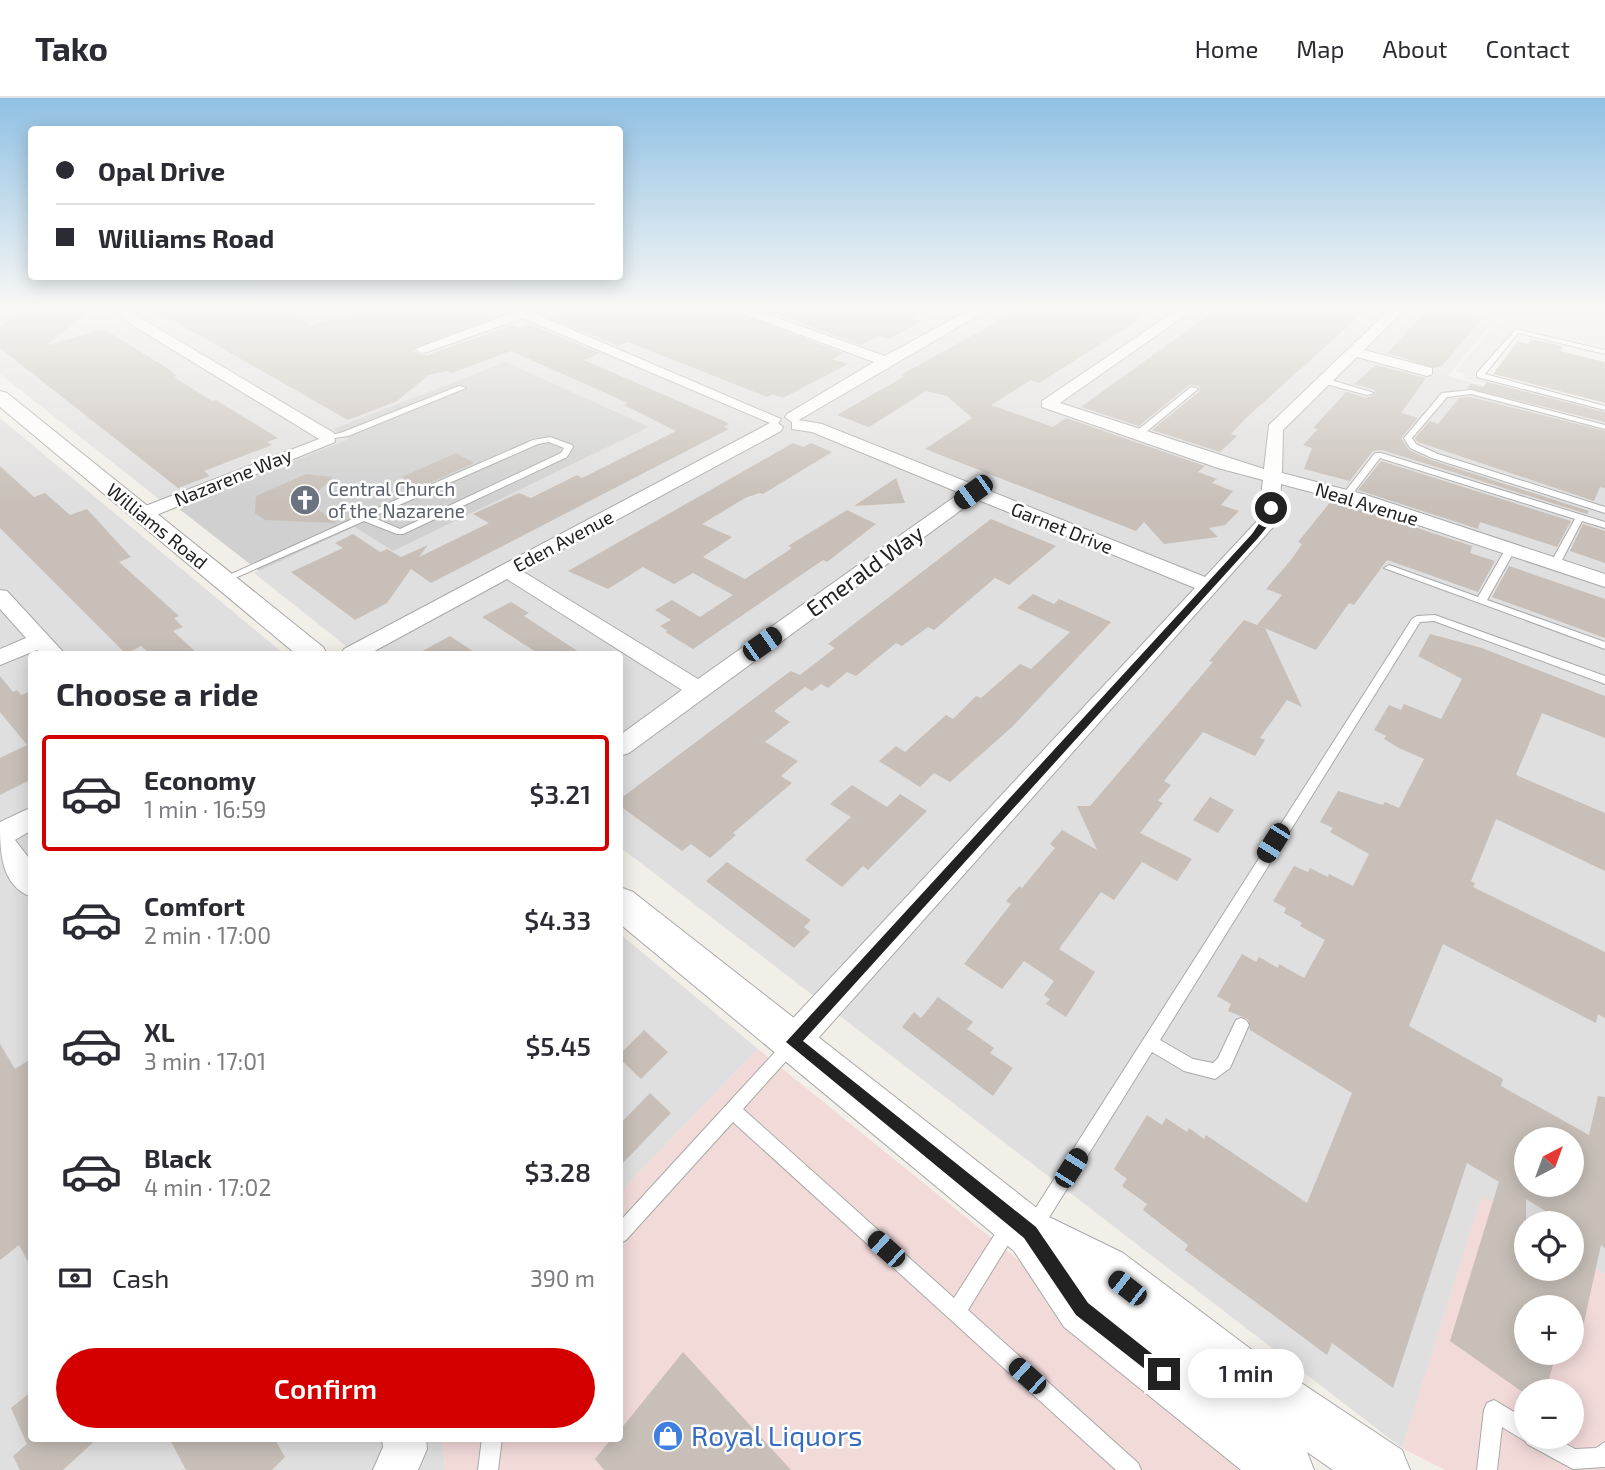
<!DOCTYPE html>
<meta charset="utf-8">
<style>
:root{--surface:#fff;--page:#f2f2f3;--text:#2b2b33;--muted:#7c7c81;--line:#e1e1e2;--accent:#d40000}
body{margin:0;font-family:"Exo 2",sans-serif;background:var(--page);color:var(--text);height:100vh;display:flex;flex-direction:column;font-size:26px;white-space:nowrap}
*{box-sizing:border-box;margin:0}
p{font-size:23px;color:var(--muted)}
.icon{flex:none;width:38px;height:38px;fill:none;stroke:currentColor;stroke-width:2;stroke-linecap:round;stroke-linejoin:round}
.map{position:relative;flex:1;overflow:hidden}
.side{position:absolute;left:28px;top:553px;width:595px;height:791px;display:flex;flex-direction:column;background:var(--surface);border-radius:7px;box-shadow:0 4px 18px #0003}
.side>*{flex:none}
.guide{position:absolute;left:28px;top:28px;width:595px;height:154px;border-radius:7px;box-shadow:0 4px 18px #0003;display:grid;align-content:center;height:154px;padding:0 28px;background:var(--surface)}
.needle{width:46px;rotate:41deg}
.fabs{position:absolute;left:1514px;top:1029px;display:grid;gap:14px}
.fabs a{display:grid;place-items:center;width:70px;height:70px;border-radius:50%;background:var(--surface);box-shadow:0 4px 18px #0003;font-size:35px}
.end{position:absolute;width:32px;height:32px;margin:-16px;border:9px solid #222;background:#fff;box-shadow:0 0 0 4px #fff}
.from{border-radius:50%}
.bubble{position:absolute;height:49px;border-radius:24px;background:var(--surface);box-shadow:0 4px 18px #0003;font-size:23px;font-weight:600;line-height:49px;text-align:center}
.car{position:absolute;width:21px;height:42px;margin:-21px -10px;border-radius:9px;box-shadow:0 0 5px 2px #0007;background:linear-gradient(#222 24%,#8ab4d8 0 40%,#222 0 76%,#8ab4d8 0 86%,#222 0)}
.guide b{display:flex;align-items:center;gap:24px;height:66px;font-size:26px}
.guide b+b{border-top:2px solid var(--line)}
.guide i{width:18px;height:18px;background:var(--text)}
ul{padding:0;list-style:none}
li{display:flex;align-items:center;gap:21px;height:116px;margin:0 14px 10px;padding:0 14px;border:4px solid transparent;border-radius:7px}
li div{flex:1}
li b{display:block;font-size:26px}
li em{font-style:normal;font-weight:600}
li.current{border-color:var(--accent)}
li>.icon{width:63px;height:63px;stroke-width:1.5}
h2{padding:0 28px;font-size:32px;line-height:84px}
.pay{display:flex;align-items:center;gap:18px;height:77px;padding:0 28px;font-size:26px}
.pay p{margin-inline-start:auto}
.action{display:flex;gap:14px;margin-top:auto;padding:14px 28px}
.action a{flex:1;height:80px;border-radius:42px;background:var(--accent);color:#fff;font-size:28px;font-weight:600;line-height:80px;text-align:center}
header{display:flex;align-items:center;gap:42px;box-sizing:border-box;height:98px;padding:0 35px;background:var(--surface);border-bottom:2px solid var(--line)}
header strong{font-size:33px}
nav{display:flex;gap:38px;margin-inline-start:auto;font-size:24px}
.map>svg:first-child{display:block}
</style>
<header>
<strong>Tako</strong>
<nav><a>Home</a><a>Map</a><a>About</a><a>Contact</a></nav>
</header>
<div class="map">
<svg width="1605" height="1372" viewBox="0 0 1605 1372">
<rect width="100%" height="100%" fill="#f2efe9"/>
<path fill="#e0dfdf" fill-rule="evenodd" d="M0 211H1504L1448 278 1605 320V1176L1572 1155V1125L1526 1126 1482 1098 1402 1350 620 749V556H356L254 475 356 429 648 330H334L350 341 173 412 0 276ZM1526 1041H1572V1087H1526Z
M0 320 284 556H32V1340L443 1341 445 1372H0Z
M620 836 758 951 620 1094Z"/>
<path fill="#f2dad9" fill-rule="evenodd" d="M758 951 1278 1372H445L443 1341 620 1340V1094Z
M1482 1097 1526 1126V1171H1572V1155L1605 1176V1372H1445L1402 1350ZM1526 1209H1572V1255H1526ZM1526 1293H1572V1339H1526Z"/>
<path fill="#d0d0d0" d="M506 264 649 329 393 453 355 429 259 473 178 410 349 341 333 331Z"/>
<path fill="#e2e2e2" d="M1504 211H1605V249L1494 223Z
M1496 225 1518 230 1480 277 1605 310V317L1463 280 1465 276 1455 273Z"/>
<path fill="#c7bfb8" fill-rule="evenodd" d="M27 211H92L45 248 104 231 170 272 177 278 174 279 212 303 216 302 278 340 267 344 272 347 204 373 210 378 178 390 0 250V228Z
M153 211H297L310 228 369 211H475L493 219 412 252 421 257H428L512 227 518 230 529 226 600 255 584 262 724 323 729 326 724 329 729 331 431 485 411 471 387 505 355 522 291 474 343 450 335 445 353 436 380 454 387 451 401 459 428 447 419 459 489 425 473 416 519 395 531 400 577 377 582 380 676 333 624 307 628 305 511 253 452 275 447 273 429 277 397 303 348 322Z
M569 211H729L843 255 833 261 848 266 783 300 773 296 767 299 628 244 618 248 548 219Z
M761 211H931L914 220 922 223 889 241 878 238 861 247Z
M1020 211H1156L1039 285 1031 282 991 307 1053 329 1066 320 1205 368 1198 374 1217 381 1212 385 1233 393 1221 407 1239 413 1225 427 1209 430 1218 439 1164 446 1144 424 1136 433 925 351 972 320 947 298 926 293 869 329 837 317 905 278 901 277Z
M1217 211H1367L1245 321 1231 336 1237 338 1220 354 1152 332 1200 293 1199 288 1189 287 1139 328 1081 309Z
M1428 211H1448L1483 219 1442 268 1435 270 1387 255Z
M1531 241 1563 248 1560 253 1605 264V305L1493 276 1518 243 1528 246Z
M1376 267 1426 280 1401 315 1418 320 1401 340 1409 352 1431 362 1589 413 1587 416 1382 352 1373 353 1345 389 1350 383 1304 371 1312 350 1303 347 1318 331 1313 330 1338 303 1346 294 1366 300 1376 296 1375 292 1354 286Z
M1487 284 1605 314V324L1467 290 1471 286 1483 289Z
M1471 299 1605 333V390L1600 389 1594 403 1418 344 1415 340 1430 323 1438 326 1459 300Z
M793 345 804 349 811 345 832 354 763 396 759 395 745 400 702 426 732 439 703 459 745 481 792 450 788 448 847 412 876 426 827 464 823 462 693 551 665 534 668 533 660 528 671 522 655 512 672 502 700 519 733 497 693 475 674 486 643 469 608 491 568 473Z
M456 355 474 365 420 389 402 379Z
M1381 363 1571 423 1557 449 1480 424 1478 431 1358 392Z
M0 368 34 399 45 395 70 417 87 411 131 459 119 464 179 518 174 520 183 529 173 533 198 556H150L141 548 126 556 0 430Z
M306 376 333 379 307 404 337 425 265 422 255 415 256 398Z
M896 380 905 405 854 408Z
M1332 402 1472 448 1470 455 1495 463 1478 494 1387 462 1354 507 1349 505 1316 552 1257 527 1282 497 1266 491 1291 462 1302 446 1298 444Z
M991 421 1056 448 1009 487 995 480 934 532 928 529 902 548 896 545 856 578 847 574 828 590 821 586 812 593 805 589 774 613 790 624 765 644 798 663 781 678 792 685 733 735 736 737 710 760 691 746 682 753 620 708V701L784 578 791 573 800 577 835 550 828 546Z
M1583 426 1605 433V465L1570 453Z
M1509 468 1605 501V540L1492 499Z
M1033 496 1054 506 1059 501 1111 524 1012 629 950 684 934 675 920 689 879 663 896 648 905 654 946 617 953 621 976 598 981 600 1020 566 1031 571 1070 534 1017 510Z
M511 504 529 515 524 518 582 556H539L482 519Z
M1244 522 1265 530 1302 609 1287 602 1260 640 1265 642 1255 658 1203 634 1164 683 1171 687 1158 703 1163 705 1140 735 1192 761 1177 783 1142 764 1114 802 1101 794 1059 851 1095 874 1066 919 1046 906 1050 901 1044 897 1054 883 1024 863 1002 891 964 866 1011 806 1006 803 1019 788 1022 790 1055 750 1050 746 1062 732 1097 752 1077 708H1090L1213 564 1209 563Z
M1430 536 1482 550 1605 598V640L1542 615 1516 677 1605 715V773L1496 721 1471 783 1475 785 1473 789 1605 854V920L1598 916 1596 925 1443 846 1409 928 1503 981 1501 988 1589 1037 1598 998 1605 999V1150L1601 1147 1579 1247 1572 1246V1209H1526V1255H1556L1546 1293H1521L1450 1243 1499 1084 1467 1065 1393 1290 1332 1245 1327 1257 1185 1152 1188 1147 1143 1112 1147 1106 1122 1088 1127 1081 1114 1071 1147 1017 1162 1027 1166 1020 1187 1034 1189 1030 1204 1041 1206 1037 1307 1105 1352 995 1250 932 1248 921 1228 913 1231 906 1217 898 1242 856 1256 864 1259 859 1278 870 1279 866 1304 880 1325 842 1300 828 1302 825 1284 815 1286 810 1273 803 1294 768 1308 774 1310 770 1328 779 1329 776 1353 788 1369 756 1330 734 1333 730 1320 724 1338 693 1383 707 1385 704 1399 710 1424 661 1399 650 1384 641 1386 638 1374 632 1389 607 1401 612 1404 606 1441 621 1462 581 1418 558ZM1526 1041H1572V1087H1526ZM1526 1101 1565 1125H1572V1171H1526Z
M450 538 477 556H417Z
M0 578 13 594 17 592 21 597 32 593V681L0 697V660L27 647 0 614Z
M852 687 887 709 900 696 927 713 868 772 863 768 842 789 805 762 851 719 830 706Z
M1210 699 1234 712 1218 735 1193 722Z
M727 764 811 822 804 829 810 834 794 850 706 783Z
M938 899 973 924 967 931 994 950 990 955 1013 970 993 998 902 929 914 914 921 920Z
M644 932 668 954 641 981 620 961V956Z
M0 946 15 971 32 960V1171L19 1147 0 1162Z
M650 995 671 1015 620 1068V1026Z
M683 1254 791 1372H604L595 1361 612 1340H620V1332Z
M32 1293V1342L98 1340 63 1372H20L13 1358 27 1346 11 1310Z
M169 1340H274L285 1359 272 1372H186Z"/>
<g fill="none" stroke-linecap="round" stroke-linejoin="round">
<g stroke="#a9a9a9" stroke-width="2">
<path id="service" d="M1516 231 1605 252V256L1518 235 1485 276 1605 308V312L1477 279V275Z
M1322 281H1328L1374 295 1367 297 1322 285Z
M459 288 466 290 348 338 328 341 324 339 343 334Z
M1191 289 1198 291 1140 339H1134V335Z
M1471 292 1605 327V331L1471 296 1447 299 1412 340 1416 346 1438 356 1605 409V415L1432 360 1410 350 1404 340 1442 295Z
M550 339 572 347 573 349 567 359 403 436H397L364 423 226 484 223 485 218 482 357 419 358 416H364L533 342ZM549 344 564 350 561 355 400 431 372 419 538 346Z
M1375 355H1381L1605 424V430L1582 423 1560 466 1555 469 1550 466 1575 421 1380 360 1350 399H1344V395Z
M1510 449 1515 452 1487 502 1605 544V551L1384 470 1389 467 1392 468 1478 499 1505 452Z
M1435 517 1605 578V586L1434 523 1420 524 1160 942 1193 961 1213 965 1218 960 1236 922 1241 920 1246 922 1249 927 1230 970 1215 981 1184 973 1152 954 1040 1134 1034 1137 1028 1134 1025 1128 1028 1122 1412 521 1417 518Z
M791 940 796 942 799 947 796 952 743 1011 954 1200 1004 1122 1010 1119 1016 1122 1019 1128 1016 1134 968 1212 1138 1365 1141 1372H1116L733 1024 626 1142 620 1145V1123L786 942Z
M1494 1302 1526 1321V1339H1554L1575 1351 1596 1350 1605 1344V1369L1573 1371 1527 1346 1525 1343 1502 1329 1497 1372H1477L1484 1312 1487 1305Z
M482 1340H502L498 1372H478Z"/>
</g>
<g stroke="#a9a9a9" stroke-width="2">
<path id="minor" d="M119 211H136L134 216 334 335 335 344 149 420H135L132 416 135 412 319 341 124 222Z
M505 211H524L781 321 778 325 783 329 781 333 522 473 698 581 960 395 812 334 792 331V324L785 319 787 316 874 264 731 211H752L885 258 971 211H989L799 322 822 326 1205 479 1258 422 1263 382 1218 370 1042 309V303L1178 211H1194L1060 305 1264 371 1269 327 1390 211H1405L1364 252 1432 270V276L1427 278 1357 259 1283 332 1282 375 1366 397 1605 476V489L1352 405 1281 386 1280 410 1274 428 805 955 793 960 781 955 776 944 781 933 1195 490 976 401 629 655 620 658V637L682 592 507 481 369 556H341L344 551 770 325 523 220 427 254 422 255 415 251 511 215Z
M0 492 7 493 65 556H42L37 552 0 567V551L26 540 0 511Z
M32 709V732L15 742 32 764V799C0 788 0 752 0 724Z
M382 1340H426L427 1351 418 1372H373L383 1349Z"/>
</g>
<g stroke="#a9a9a9" stroke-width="2">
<path id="tertiary" d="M0 293 7 295 323 549 327 556H296L0 309Z
M620 789 633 794 1047 1118 1123 1155 1256 1255 1402 1352 1410 1372H1333L1307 1354 1314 1372H1241L1064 1229 1014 1153 620 826Z"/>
</g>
<use href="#service" fill="#fff" fill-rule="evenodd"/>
<use href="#minor" fill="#fff" fill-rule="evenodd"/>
<use href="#tertiary" fill="#fff" fill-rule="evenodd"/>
</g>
<linearGradient id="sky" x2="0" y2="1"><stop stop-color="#8fc0e4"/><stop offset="0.52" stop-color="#f9f8f5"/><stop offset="1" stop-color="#f9f8f5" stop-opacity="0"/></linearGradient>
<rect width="1605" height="403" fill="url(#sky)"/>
<path fill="#222" d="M1271 408 1275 410 1271 424 1258 440 803 943 1036 1129 1088 1205 1170 1270 1173 1276 1170 1283 1164 1286 1076 1217 1024 1140 786 944 1252 436Z"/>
<defs>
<g id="church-disc" transform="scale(1.575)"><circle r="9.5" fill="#6b7280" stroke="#fff"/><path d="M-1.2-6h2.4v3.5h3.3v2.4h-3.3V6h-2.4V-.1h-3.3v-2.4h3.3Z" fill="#fff"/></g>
<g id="shop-disc" transform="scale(1.575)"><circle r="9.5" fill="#3f7fe0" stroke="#fff"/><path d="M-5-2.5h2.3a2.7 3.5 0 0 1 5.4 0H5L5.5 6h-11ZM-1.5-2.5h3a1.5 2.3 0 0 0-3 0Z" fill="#fff"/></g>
</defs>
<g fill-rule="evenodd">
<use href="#church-disc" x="305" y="402"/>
<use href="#shop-disc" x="668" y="1338"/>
</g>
<g text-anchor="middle" stroke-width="5" stroke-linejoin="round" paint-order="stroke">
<g font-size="19" fill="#222" stroke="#fff">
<text transform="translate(233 379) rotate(-22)" y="7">Nazarene Way</text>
<text transform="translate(1367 406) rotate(17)" y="7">Neal Avenue</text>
<text transform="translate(157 428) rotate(39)" y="7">Williams Road</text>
<text transform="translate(1062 430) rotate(22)" y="7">Garnet Drive</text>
<text transform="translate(563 443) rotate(-28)" y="7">Eden Avenue</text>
</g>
<g font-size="19" fill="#5b616d" stroke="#fff" text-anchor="start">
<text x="328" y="398">Central Church<tspan x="328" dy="22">of the Nazarene</tspan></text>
</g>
<g font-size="23" fill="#222" stroke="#fff">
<text transform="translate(865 473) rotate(-36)" y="8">Emerald Way</text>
</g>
<g font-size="28" fill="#366cbe" stroke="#fff" text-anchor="start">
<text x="691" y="1348">Royal Liquors</text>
</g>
</g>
</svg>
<div class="fabs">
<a><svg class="needle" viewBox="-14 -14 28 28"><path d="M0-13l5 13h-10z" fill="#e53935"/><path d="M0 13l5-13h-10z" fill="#7c7c81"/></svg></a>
<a><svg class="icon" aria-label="locate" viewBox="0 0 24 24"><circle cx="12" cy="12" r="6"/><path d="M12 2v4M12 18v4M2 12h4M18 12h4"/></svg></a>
<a>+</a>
<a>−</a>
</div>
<i class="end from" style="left:1271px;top:410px"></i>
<i class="end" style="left:1164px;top:1276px"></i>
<div class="bubble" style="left:1188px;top:1251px;width:116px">1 min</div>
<i class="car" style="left:973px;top:394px;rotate:234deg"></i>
<i class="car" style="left:762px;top:546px;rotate:55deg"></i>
<i class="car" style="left:1273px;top:745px;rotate:212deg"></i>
<i class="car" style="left:1071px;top:1070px;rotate:32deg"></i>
<i class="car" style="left:886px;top:1151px;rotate:312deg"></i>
<i class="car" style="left:1127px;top:1190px;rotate:308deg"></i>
<i class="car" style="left:1027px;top:1278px;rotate:312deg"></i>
<div class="guide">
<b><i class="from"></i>Opal Drive</b>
<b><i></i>Williams Road</b>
</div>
<section class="side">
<h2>Choose a ride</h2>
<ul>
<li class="current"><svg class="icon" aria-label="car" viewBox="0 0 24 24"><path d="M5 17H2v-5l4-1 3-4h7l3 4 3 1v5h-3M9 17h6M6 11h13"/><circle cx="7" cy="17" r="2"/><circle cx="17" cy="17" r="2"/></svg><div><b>Economy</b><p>1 min · 16:59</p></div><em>$3.21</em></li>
<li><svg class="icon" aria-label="car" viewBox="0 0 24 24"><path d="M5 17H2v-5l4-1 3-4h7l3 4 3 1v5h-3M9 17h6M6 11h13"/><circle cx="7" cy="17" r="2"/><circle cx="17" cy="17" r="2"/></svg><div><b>Comfort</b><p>2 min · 17:00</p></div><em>$4.33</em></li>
<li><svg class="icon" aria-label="car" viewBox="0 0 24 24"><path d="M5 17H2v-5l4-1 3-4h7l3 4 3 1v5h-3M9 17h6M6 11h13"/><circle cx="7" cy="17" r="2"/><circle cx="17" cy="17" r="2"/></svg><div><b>XL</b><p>3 min · 17:01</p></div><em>$5.45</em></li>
<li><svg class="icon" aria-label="car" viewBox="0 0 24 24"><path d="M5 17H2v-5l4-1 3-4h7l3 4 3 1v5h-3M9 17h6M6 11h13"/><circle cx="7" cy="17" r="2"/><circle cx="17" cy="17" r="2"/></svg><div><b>Black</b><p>4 min · 17:02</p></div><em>$3.28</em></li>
</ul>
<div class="pay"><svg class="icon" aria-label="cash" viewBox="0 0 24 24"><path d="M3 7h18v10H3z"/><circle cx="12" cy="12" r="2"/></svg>Cash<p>390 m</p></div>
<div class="action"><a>Confirm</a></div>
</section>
</div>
